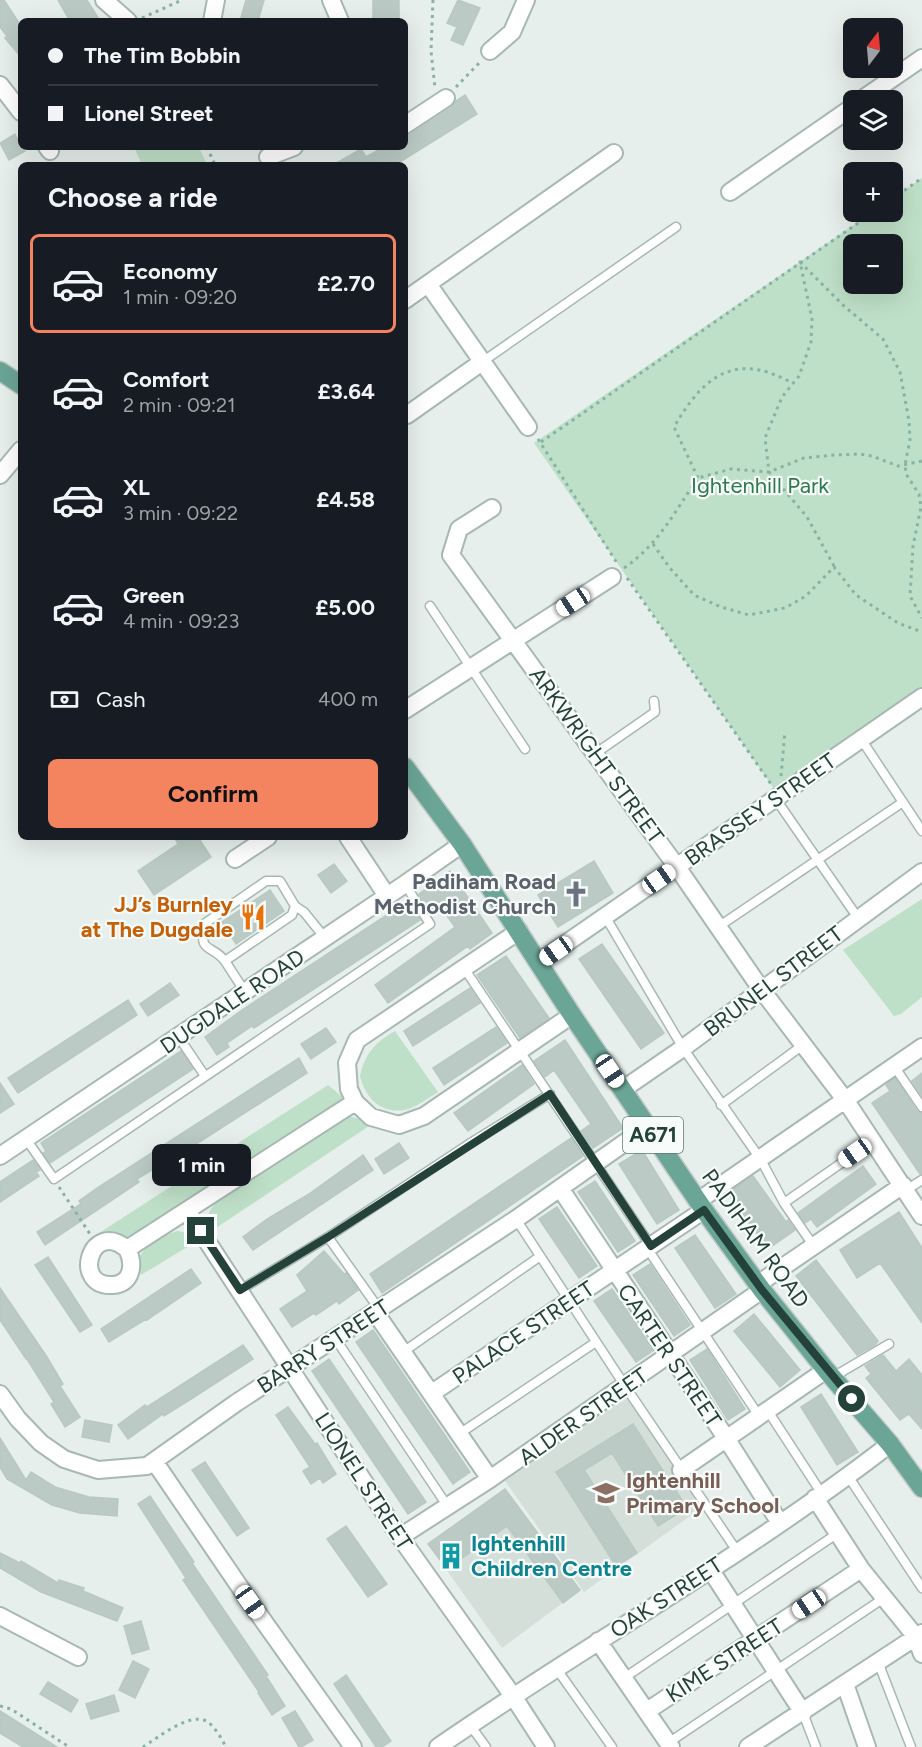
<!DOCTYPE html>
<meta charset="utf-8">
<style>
:root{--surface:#171b24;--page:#20242c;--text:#f1f3f6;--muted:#9ea1a6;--line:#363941;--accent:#f4845f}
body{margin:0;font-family:Figtree,sans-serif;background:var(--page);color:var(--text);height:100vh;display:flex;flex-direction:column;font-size:22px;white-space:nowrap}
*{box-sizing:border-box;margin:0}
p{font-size:20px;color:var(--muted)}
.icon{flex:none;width:33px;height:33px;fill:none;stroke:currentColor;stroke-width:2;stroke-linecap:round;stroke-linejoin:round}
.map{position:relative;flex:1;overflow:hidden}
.side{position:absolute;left:18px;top:162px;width:390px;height:678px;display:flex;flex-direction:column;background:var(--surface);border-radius:9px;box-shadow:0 6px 24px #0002}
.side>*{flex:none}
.hud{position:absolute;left:18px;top:18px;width:390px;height:132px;border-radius:9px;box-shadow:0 6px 24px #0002;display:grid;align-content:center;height:132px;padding:0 30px;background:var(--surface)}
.needle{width:39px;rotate:16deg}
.fabs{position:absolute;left:843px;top:18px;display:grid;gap:12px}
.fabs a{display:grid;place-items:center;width:60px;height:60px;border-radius:9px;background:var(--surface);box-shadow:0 6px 24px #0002;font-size:30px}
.end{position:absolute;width:27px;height:27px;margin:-14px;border:8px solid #24423a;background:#fff;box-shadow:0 0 0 3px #fff}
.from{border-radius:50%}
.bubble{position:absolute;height:42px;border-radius:9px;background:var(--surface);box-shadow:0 6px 24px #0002;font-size:20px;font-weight:700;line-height:42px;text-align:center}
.car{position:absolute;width:18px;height:36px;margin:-18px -9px;border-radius:8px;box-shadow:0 0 4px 2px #0007;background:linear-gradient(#fff 24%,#345 0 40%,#fff 0 76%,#345 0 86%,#fff 0)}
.hud b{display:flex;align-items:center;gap:21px;height:57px;font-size:22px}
.hud b+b{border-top:2px solid var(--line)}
.hud i{width:15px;height:15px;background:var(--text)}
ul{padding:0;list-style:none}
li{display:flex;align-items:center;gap:18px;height:99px;margin:0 12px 9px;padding:0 18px;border:3px solid transparent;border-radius:9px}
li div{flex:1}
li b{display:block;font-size:22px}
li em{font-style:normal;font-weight:700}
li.active{border-color:var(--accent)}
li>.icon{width:54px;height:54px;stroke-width:1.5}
h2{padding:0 30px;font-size:27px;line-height:72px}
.pay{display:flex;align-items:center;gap:15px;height:66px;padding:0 30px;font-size:22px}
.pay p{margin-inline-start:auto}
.primary-button{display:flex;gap:12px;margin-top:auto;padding:12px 30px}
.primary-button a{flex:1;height:69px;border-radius:9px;background:var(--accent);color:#111;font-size:24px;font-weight:700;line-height:69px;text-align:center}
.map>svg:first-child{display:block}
</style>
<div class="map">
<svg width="922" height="1747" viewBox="0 0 922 1747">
<rect width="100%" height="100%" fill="#e6efeb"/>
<path fill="#d4dfda" d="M634 1391 707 1504 584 1592 505 1481Z
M505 1489 580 1590 502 1648 428 1544Z"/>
<path fill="#bfe0c8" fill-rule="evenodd" d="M134 147H199L207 165H142Z
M922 178V697L779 796 534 443 873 212H892L893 198ZM854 244H892V284H854Z
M922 899V997L901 1014 894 1016 843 950Z
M395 1031 438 1092C428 1098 416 1108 404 1110 380 1114 365 1097 360 1076 365 1054 375 1042 395 1031Z
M328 1085 346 1100 133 1237C120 1239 109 1234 96 1235Z
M348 1116 360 1119 369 1126 210 1232C205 1221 207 1213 215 1204L342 1118Z
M177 1231 190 1233 199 1240 141 1275C139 1269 137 1262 140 1256 145 1245 166 1235 177 1231Z"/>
<path fill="#bbcac4" stroke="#b8c9c2" stroke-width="1.5" d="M0 0H4L21 26V57L5 38 7 36 0 27Z
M58 0H87L100 21H70Z
M246 0H264L258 21H240Z
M373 0H399V21H373Z
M458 0 480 8 463 45 451 40 457 27 447 23Z
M465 95 477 114 395 165H333L361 149 366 157 384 147H405V135L411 134 452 107 456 101Z
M15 134 21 147 25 151 9 160 0 143Z
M174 837H198L211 857 154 895 138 871 178 844Z
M594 861 613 893 558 927 538 895Z
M334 864 347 881 331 893 318 875Z
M450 871 492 933 470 949 468 946 388 1003 375 985 455 927 440 906 430 913 419 894Z
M270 890 284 911 236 944 222 922Z
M408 901 420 920 254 1028 252 1026 227 1043 229 1047 217 1055 205 1037 242 1010Z
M602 944 664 1033 641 1049 579 959Z
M506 956 549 1018 520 1038 477 975Z
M170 983 179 995 148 1016 140 1004Z
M470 988 480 1003 413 1046 404 1031Z
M128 1000 137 1015 18 1093 8 1078Z
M496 1027 507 1043 444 1085 433 1068Z
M326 1028 336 1042 311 1059 301 1044Z
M565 1040 623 1128 593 1148 581 1131 591 1124 554 1070 545 1077 534 1061Z
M181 1051 193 1069 50 1163 43 1153 46 1151 41 1143Z
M299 1058 307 1073 187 1150 186 1149 137 1179 139 1182 45 1245 37 1232 81 1204 79 1201 97 1188Z
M522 1065 534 1084 468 1131 454 1113Z
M922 1073V1096L912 1081Z
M895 1078 917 1111 922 1113V1174H920L872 1103 890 1091 886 1085Z
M0 1083 14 1104 0 1113Z
M571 1138 583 1156 382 1293 370 1274Z
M399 1143 409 1158 384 1174 375 1159Z
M642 1150 679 1210 657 1224 619 1164Z
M363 1155 373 1170 253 1250 243 1237 267 1219 309 1194Z
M33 1160 40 1170 36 1172 39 1176 0 1202V1182Z
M863 1166 876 1184 817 1227 811 1219 805 1223 798 1213Z
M753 1176 786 1222 788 1220 795 1230 768 1249 728 1193Z
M595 1181 635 1241 618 1252 578 1192Z
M557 1207 597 1266 579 1278 539 1219Z
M899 1212 922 1248V1323L880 1263 857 1278 840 1250Z
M695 1235 736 1294 715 1308 675 1248Z
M324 1251 344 1274 346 1273 358 1290 339 1304 337 1301 316 1315 314 1313 292 1327 280 1309 307 1291 297 1275Z
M48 1257 92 1325 80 1332 35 1265Z
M816 1260 878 1341 875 1345 857 1355 796 1276Z
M650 1264 690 1325 674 1336 633 1275Z
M191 1269 201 1283 147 1320 146 1319 109 1342 101 1329Z
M0 1288 47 1357 63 1384 60 1386 80 1417 65 1427 51 1404 54 1402 27 1359H26L0 1320Z
M612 1289 654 1350 636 1362 594 1301Z
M754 1314 800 1370 780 1387 734 1331Z
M373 1330 470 1472 453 1484 356 1342Z
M243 1345 253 1359 191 1399 164 1416 163 1414 128 1439 118 1425 145 1405 147 1407Z
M707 1349 745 1409 728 1420 690 1360Z
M883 1355 896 1371 909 1359 922 1375V1429L909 1414 900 1420 866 1378 871 1374 865 1366Z
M329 1359 426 1502 408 1514 312 1371Z
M821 1394 858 1452 837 1465 801 1407Z
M288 1407 315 1444 317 1443 336 1474 323 1483 320 1478 311 1484 303 1471 310 1467 276 1415Z
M85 1420 112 1425 109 1442 82 1437Z
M633 1424 687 1508 658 1526 612 1453 584 1470 637 1553 616 1566 556 1472Z
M0 1438 26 1480 31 1472 55 1487 89 1497 118 1499 117 1516 80 1513 52 1505 7 1479 0 1467Z
M205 1462 249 1528 237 1536 192 1470Z
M505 1489 580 1590 563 1603 507 1526 447 1569 428 1544Z
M150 1496 194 1562 192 1563 268 1675 266 1676 285 1706 272 1715 258 1693 259 1692 183 1580 186 1578 138 1504Z
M346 1526 387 1584 368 1597 327 1539Z
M0 1553 20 1563 21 1561 58 1583 59 1580 84 1588 83 1591 123 1608 117 1621 41 1592 0 1568Z
M141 1621 149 1649 132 1654 124 1626Z
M133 1661 149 1669 135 1698 119 1690Z
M346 1675 391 1741 382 1747H376L334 1684Z
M48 1682 78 1700 71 1712 40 1694Z
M114 1695 119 1711 91 1719 86 1704Z
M0 1711 57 1747H23L0 1733Z
M295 1711 313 1740 301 1747H299L282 1718Z"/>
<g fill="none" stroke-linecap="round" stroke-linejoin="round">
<g stroke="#a8b8b2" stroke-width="11">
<path id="service" d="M482 362 676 227
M430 606 525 749
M861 739 922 831
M596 753 655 712 654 701
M775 798 858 918
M295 906 304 912 325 938
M605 916 683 1048 761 1160 784 1203 813 1245
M718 927 903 802
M225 961 292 915 295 906 280 881H266L204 924C199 955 211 943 225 961L245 992
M464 968 651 1246
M178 1036 205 1076
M894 1066 922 1107
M721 1105 803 1045
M26 1139 54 1179 430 924 405 884
M906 1190 922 1180
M784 1203 873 1141
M516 1219 625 1386 737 1551
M647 1248 759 1416
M240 1290 328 1237
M379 1309 328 1237 469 1144 550 1094
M335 1338 448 1507
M403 1352 539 1257
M833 1377 889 1344
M768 1411 822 1494
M459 1434 596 1342
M848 1476 922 1588
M878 1662 911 1747
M556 1668 612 1747
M624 1678 838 1533
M803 1713 816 1747
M470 1725 486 1747
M668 1743 884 1598"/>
</g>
<g stroke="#a8b8b2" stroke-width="20">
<path id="minor" d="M104 0 128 21
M331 0 340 21
M212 21 216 0
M490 51 512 32 526 0
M0 85 21 112
M861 100 922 58
M405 125 446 98
M47 147 50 151
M268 157 294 147
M730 192 854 106
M428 284 528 427
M405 300 614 153
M407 415 482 362
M0 475 21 450
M492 508 459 529 451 555 677 867 761 989 846 1101 922 1216
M405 710 612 577
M348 837 387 896
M235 859 268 837
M519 931 357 1040 347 1063 349 1089 355 1102 371 1117 399 1125 424 1116 572 1015
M539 962 922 697
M622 1090 683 1048 922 872
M0 1156 405 884 462 844
M560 1188 726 1438 780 1523
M698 1201 922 1047
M188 1212 400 1537 513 1696 546 1747
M127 1249C135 1264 132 1284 113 1285 71 1288 90 1218 127 1249L355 1102
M758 1284 903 1185
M375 1312 490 1479
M432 1393 704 1210
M0 1394 18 1419 41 1443 64 1459 98 1470 147 1466 236 1403 516 1219 647 1127
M154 1461 250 1602 353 1747
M681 1470 826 1370
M815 1498 861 1569 916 1637 922 1654
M400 1537 490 1479 762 1290
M710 1569 803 1713
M0 1616 78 1657
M598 1641 671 1747
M845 1684 867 1747
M647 1711 861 1569
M438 1747C587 1644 747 1555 890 1444
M748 1747 922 1633"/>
</g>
<g stroke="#c2cac8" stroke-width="21">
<path id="primary" d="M0 371 21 385
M405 767 462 844 572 1015 704 1210 762 1290 826 1370 890 1444 922 1488"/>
</g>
<path stroke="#86b3a5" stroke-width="3" stroke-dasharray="3 4.5" stroke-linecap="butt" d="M433 0 431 51 435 88
M142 18 182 0
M456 87 481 61
M207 147 215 165
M892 199 922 178
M538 439 617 563
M541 442 874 212
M698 478 674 427C695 391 721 358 767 372 776 375 785 379 793 383
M653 544 669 567 694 595 721 607 749 615 785 608 806 596 834 567 856 595 898 623 922 632
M834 566 807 517 769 472 804 458 835 455 859 454 872 456 898 466 922 461
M624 568C659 544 675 511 698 478L731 469 769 472 765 438 782 397 799 376 811 342 812 319 800 262 844 306 883 339 900 372 909 421 910 440 905 465 906 474 919 494 921 507 913 546 910 596 922 618
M627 578 771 784
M781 776 785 731
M59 1187 90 1234
M0 1706 11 1709 69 1747
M143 1747C157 1738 190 1712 206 1721 215 1726 221 1738 226 1747"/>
<use href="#service" stroke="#fff" stroke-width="8"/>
<use href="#minor" stroke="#fff" stroke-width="16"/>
<use href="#primary" stroke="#6aa596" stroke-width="18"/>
</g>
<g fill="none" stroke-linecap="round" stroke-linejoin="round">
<path stroke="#24423a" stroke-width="8" d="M201 1231 240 1290 328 1237 550 1094 651 1246 704 1210 762 1290 852 1399"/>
</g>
<defs>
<g id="church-bare" transform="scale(2.07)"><path d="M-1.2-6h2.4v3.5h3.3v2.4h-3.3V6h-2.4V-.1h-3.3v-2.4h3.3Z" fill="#6b7280" stroke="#f7fbf9" stroke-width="2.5" paint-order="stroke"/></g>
<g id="restaurant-bare" transform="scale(2.07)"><path d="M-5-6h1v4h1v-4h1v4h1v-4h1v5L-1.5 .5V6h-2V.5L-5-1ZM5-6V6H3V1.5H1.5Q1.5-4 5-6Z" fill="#e8710a" stroke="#f7fbf9" stroke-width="2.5" paint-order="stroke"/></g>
<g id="school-bare" transform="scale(2.07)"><path d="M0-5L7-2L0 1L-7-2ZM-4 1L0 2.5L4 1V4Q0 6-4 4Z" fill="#8d6e63" stroke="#f7fbf9" stroke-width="2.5" paint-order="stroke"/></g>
<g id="building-bare" transform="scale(2.07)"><path d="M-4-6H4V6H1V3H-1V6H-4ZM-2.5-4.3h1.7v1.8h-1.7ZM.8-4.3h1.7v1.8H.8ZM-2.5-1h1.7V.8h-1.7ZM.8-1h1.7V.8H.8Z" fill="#0f9aa8" stroke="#f7fbf9" stroke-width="2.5" paint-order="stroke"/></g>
</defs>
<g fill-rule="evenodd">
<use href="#church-bare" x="576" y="894"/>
<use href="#restaurant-bare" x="253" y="917"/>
<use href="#school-bare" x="606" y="1493"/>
<use href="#building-bare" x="451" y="1556"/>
</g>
<g text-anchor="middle" stroke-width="4.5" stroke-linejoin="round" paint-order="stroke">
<rect fill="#f7fbf9" stroke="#637a73" stroke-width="1.5" x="623" y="1117" width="60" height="36" rx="4.5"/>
<g font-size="21" font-weight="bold" fill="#24423a">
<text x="653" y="1142">A671</text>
</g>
<g font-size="22" fill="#2d7a4b" stroke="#f7fbf9">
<text x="760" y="493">Ightenhill Park</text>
</g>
<g font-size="22" fill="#24423a" stroke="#f7fbf9">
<text transform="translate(597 755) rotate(54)" y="8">ARKWRIGHT STREET</text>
<text transform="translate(760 809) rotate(-35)" y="8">BRASSEY STREET</text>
<text transform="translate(773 981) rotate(-37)" y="8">BRUNEL STREET</text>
<text transform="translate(232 1001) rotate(-34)" y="8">DUGDALE ROAD</text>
<text transform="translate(756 1238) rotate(54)" y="8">PADIHAM ROAD</text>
<text transform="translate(523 1332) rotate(-34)" y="8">PALACE STREET</text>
<text transform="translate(323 1346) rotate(-33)" y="8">BARRY STREET</text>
<text transform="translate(670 1355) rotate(56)" y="8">CARTER STREET</text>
<text transform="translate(583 1416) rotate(-35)" y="8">ALDER STREET</text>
<text transform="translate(364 1481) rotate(57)" y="8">LIONEL STREET</text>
<text transform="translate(666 1597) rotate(-33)" y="8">OAK STREET</text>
<text transform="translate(724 1660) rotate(-33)" y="8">KIME STREET</text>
</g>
<g font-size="22" font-weight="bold" fill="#5b616d" stroke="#f7fbf9" text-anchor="end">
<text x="556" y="889">Padiham Road<tspan x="556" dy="25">Methodist Church</tspan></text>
</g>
<g font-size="22" font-weight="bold" fill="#c56008" stroke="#f7fbf9" text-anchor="end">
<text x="233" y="912">JJ’s Burnley<tspan x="233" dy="25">at The Dugdale</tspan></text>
</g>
<g font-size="22" font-weight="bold" fill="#785e54" stroke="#f7fbf9" text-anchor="start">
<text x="626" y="1488">Ightenhill<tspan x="626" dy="25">Primary School</tspan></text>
</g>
<g font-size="22" font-weight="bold" fill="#0d838f" stroke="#f7fbf9" text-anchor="start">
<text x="471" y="1551">Ightenhill<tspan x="471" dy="25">Children Centre</tspan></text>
</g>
</g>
</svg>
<div class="fabs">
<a><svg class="needle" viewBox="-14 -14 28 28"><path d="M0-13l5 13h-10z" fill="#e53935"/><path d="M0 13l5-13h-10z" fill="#9ea1a6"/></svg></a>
<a><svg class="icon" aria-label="layers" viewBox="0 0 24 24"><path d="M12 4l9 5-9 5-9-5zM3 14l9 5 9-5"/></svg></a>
<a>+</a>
<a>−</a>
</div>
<i class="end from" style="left:852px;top:1399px"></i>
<i class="end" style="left:201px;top:1231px"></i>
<div class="bubble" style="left:152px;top:1144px;width:99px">1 min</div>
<i class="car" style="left:573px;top:602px;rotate:237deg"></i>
<i class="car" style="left:659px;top:879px;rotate:55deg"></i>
<i class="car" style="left:556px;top:951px;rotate:235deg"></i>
<i class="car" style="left:610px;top:1071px;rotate:146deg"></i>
<i class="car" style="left:855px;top:1153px;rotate:235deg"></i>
<i class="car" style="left:250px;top:1602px;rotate:145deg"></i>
<i class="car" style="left:809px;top:1604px;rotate:236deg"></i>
<div class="hud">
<b><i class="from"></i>The Tim Bobbin</b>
<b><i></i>Lionel Street</b>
</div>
<section class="side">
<h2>Choose a ride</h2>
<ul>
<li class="active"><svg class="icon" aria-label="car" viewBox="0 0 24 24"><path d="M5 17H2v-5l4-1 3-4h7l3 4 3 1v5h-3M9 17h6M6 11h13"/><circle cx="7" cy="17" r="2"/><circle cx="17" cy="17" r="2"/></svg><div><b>Economy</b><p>1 min · 09:20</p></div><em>£2.70</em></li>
<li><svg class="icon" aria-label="car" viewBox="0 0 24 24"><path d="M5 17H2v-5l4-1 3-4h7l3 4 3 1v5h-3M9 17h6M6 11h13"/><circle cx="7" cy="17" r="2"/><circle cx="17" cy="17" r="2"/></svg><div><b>Comfort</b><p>2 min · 09:21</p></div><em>£3.64</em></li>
<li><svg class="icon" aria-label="car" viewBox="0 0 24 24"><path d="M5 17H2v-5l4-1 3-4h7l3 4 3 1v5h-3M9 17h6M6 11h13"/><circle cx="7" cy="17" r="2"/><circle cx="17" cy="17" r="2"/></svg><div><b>XL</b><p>3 min · 09:22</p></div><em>£4.58</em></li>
<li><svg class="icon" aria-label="car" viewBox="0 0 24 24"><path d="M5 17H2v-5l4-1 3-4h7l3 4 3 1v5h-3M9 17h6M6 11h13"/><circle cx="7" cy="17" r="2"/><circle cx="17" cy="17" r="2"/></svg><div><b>Green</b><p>4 min · 09:23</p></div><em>£5.00</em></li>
</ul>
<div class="pay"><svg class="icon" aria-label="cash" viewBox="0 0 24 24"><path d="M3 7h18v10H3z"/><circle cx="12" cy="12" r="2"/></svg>Cash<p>400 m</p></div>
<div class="primary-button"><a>Confirm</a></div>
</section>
</div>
